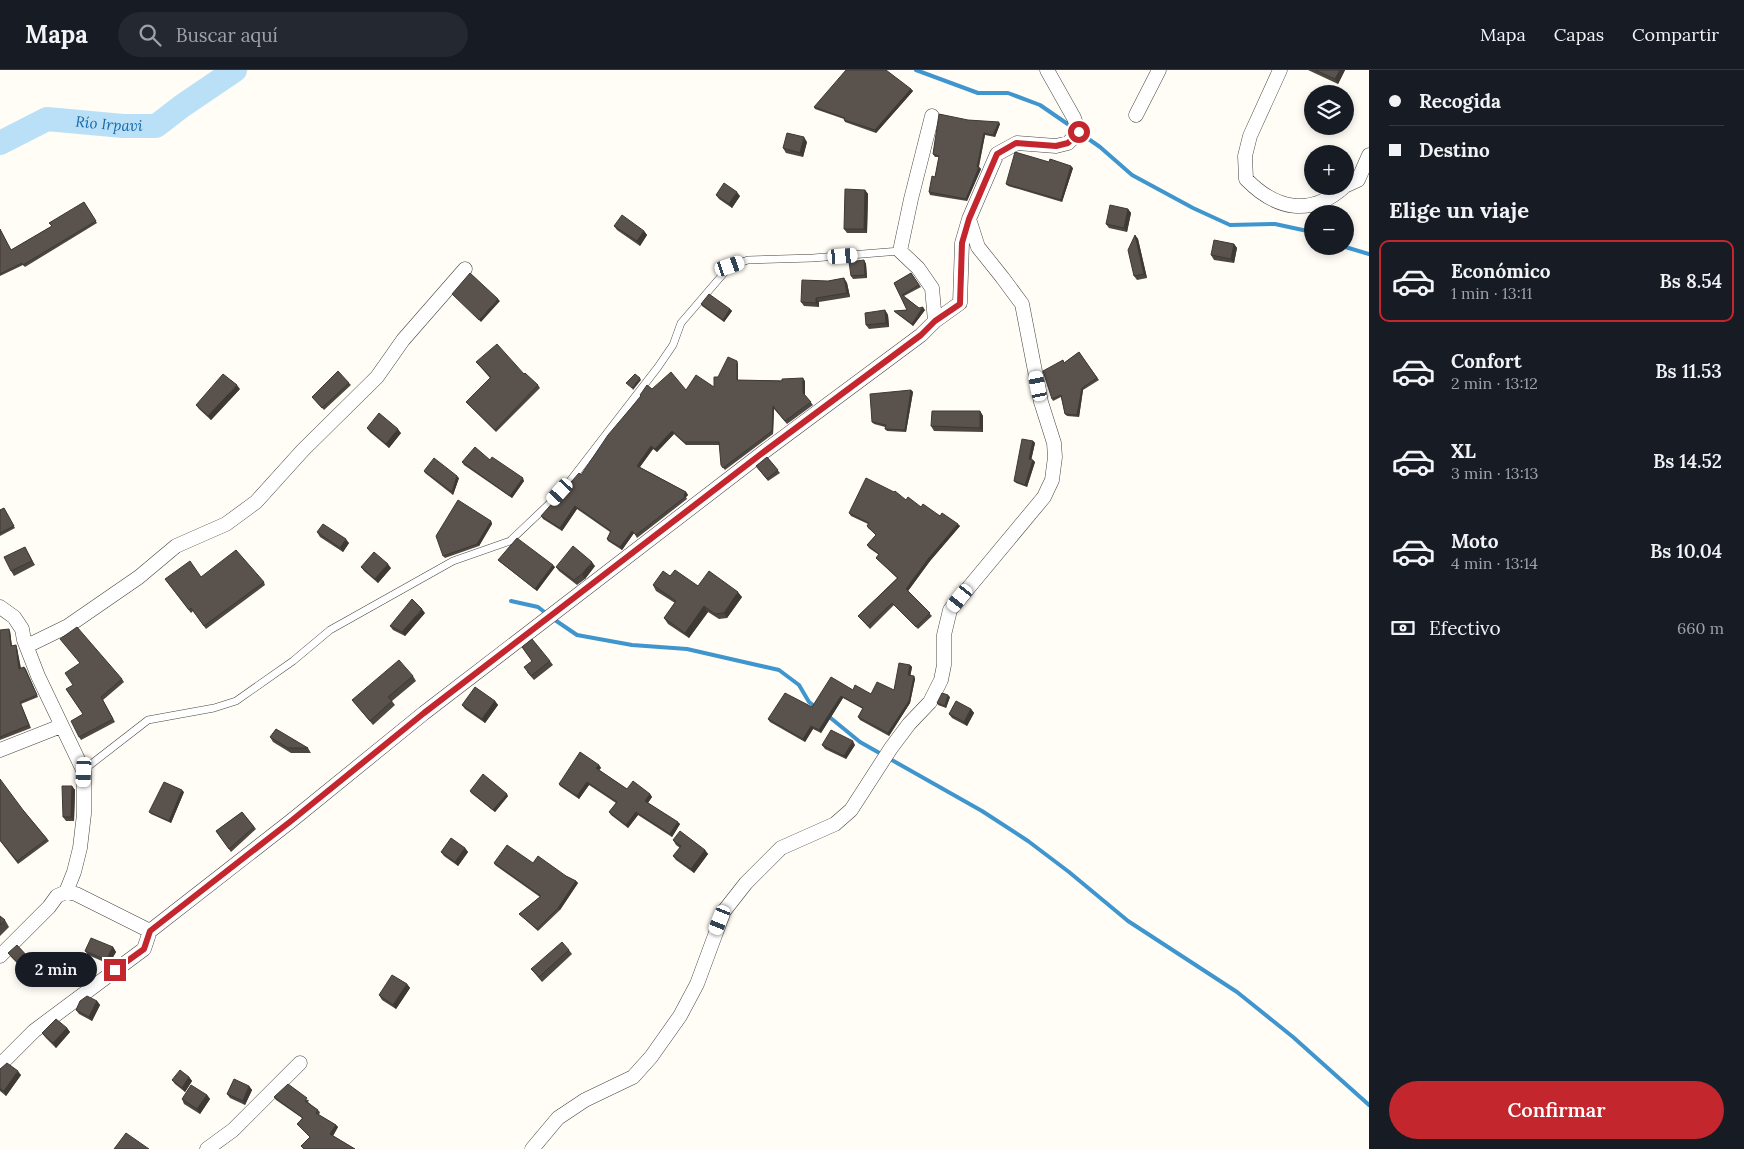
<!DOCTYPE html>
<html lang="es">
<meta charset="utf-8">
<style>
:root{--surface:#171b24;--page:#242831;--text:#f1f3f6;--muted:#9ea1a6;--line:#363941;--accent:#c4262e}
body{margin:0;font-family:Lora,serif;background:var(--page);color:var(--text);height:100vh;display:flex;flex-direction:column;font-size:19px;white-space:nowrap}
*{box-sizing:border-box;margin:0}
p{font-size:16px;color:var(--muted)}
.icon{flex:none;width:28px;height:28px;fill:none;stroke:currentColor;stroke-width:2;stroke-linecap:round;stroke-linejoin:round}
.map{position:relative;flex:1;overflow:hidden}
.panel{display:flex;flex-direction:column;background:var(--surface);width:375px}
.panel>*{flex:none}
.hud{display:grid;align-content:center;height:110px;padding:0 20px;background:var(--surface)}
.controls{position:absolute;left:1304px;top:15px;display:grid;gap:10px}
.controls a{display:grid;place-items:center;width:50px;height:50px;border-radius:50%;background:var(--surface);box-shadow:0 2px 8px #0003;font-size:25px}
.end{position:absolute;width:22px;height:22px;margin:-11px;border:6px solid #c4262e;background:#fff;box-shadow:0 0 0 2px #fff}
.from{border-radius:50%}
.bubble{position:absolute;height:35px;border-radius:18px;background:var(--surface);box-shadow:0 2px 8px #0003;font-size:16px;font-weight:600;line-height:35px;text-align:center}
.car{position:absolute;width:15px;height:30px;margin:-15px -8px;border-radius:6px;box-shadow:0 0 4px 1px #0007;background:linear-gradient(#fff 24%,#345 0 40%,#fff 0 76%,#345 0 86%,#fff 0)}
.hud b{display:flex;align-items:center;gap:18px;height:48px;font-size:19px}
.hud b+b{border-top:1px solid var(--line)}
.hud i{width:12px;height:12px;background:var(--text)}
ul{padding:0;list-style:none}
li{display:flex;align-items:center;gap:15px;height:82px;margin:0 10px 8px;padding:0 10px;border:2px solid transparent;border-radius:10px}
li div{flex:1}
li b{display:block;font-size:19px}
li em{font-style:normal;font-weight:600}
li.on{border-color:var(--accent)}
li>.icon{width:45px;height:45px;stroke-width:1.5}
h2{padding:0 20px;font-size:22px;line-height:60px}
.pay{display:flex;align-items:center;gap:12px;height:55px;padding:0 20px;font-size:19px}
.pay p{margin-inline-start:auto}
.primary-button{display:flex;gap:10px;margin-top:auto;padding:10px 20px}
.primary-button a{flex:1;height:58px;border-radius:30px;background:var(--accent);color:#fff;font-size:20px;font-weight:600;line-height:58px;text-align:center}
header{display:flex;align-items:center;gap:30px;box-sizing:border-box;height:70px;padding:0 25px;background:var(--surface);border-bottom:1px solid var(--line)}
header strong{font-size:24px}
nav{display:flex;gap:28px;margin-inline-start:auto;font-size:18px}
.search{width:350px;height:45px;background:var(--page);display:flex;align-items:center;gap:12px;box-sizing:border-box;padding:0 18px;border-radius:28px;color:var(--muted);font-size:19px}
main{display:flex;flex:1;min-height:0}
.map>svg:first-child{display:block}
</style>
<header>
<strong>Mapa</strong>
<div class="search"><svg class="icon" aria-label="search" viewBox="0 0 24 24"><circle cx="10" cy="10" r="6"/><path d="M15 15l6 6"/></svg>Buscar aquí</div>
<nav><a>Mapa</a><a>Capas</a><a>Compartir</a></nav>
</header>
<main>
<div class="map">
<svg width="1369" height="1079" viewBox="0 0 1369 1079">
<rect width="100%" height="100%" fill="#fffdf5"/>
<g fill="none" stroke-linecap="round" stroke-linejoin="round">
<path stroke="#3f96cf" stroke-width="4" d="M916 0 978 23H1008L1040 35 1072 57
M1080 63 1100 77 1132 105 1193 138 1230 155 1275 154 1312 162
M1342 176 1369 184
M511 531 538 537 547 544
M552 548 577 565 632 575 687 579 779 600 799 615 809 632 817 638
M827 645 860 672 982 741 1028 771 1069 802 1128 851 1237 922 1293 967 1369 1035"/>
<path stroke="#b9e0f7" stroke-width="24" id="s1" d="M0 73 47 49 123 56H156L182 36 235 0"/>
<g stroke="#444" stroke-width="8">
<path id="lane" d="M84 702 90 695 148 650 214 638 236 631 293 591 330 560 453 491 510 471 549 434 570 411 658 297 673 275 681 253 730 196 748 190 813 188 900 181"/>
</g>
<g stroke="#444" stroke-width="15">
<path id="street" d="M1280 0 1250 66 1245 86 1246 109C1276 140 1311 147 1345 116
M1136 45 1159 0
M932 46 911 129 900 181 918 198 932 218 935 251
M1345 116 1358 110 1369 85
M0 537 14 547 22 559 24 570 38 606 84 702V744L80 778 74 802 66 822
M27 576 68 556 139 507 176 476 226 454 256 432 303 380 377 307 403 270 465 199
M0 680 61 656
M0 886 49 837 57 826 66 822 76 824 150 861
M0 995 34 961 144 879 150 861 291 751 424 643 765 381 921 265 935 251 960 233 962 173 969 149 997 84 1017 73 1056 76 1068 73 1079 62 1074 48 1047 0
M207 1079 233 1060 300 993
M532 1079 558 1048 585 1030 633 1007 651 987 680 946 697 914 724 841 746 813 781 778 835 754 851 740 891 678 909 654 930 632 941 610 944 595V565L950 540 1044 427 1052 410 1055 387 1054 373 1041 332 1022 234 1002 207 978 177 969 149"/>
</g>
<use href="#lane" stroke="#fff" stroke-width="7"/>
<use href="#street" stroke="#fff" stroke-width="14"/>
</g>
<path fill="#4d4742" d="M1308 0H1345L1338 14Z
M911 19 913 21 876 63 845 52 844 49 815 39 814 37Z
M968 50 1000 54 995 67 985 65 979 97 981 99 967 131 930 125 929 122 935 107 939 87H935L933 84Z
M807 72 803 87 786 83 783 78Z
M1073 98 1062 132 1008 116 1006 114Z
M865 120 868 124 867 163H847L844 159Z
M716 125 740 126 732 138 719 129Z
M84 132 97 153 25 197 23 195 0 206V159L11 180 52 156Z
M1128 139 1131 143 1127 162 1109 158 1106 154Z
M614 156 644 161 647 165 640 176 617 160Z
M1135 165 1138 169 1147 208 1137 210 1134 206Z
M1234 174 1237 178 1234 193 1214 190 1211 185Z
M864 190 866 194 867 208 853 209 851 206Z
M911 203 921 217 904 226 919 238 925 240 913 256 896 243 894 241 907 240 894 213Z
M844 208 847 213 850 227 819 232V237L804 236 801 232 828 211Z
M701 234 730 239 732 241 724 252 702 236Z
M885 240 888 245 889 257 869 259 866 255Z
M1079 282 1099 310 1083 320 1079 347 1067 346 1065 344 1061 327 1053 331 1052 329 1064 293Z
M476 292 524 304 538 315 540 318 496 362 466 332 490 308Z
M738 294V310L805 311V325L813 335 787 354 774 339 773 364 725 400 721 395 720 375H686L674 364 657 382 653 379 640 397 686 422 688 425 686 427 687 429 637 468 634 463 622 480 608 471 607 469 610 462 577 439 562 461 543 449 541 446 581 405 652 319 686 320 714 317 718 307Z
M349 313 351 315 324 340 312 327Z
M240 319 211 350 199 339 196 335Z
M911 320 913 322 906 362 887 361 885 359V357L874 354 872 352Z
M980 341 983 346V362L934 361 931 356Z
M367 358 401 363 389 378 370 362Z
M1033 371 1035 373 1031 390 1035 392 1027 417 1016 413 1014 411Z
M767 387 780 403 768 411 756 396Z
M490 390 524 411 512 428 464 395 462 392Z
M424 401 459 408 453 425 425 403Z
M906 430 940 446 960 456 930 491 908 521 932 546 918 559 894 535 870 559 858 546 897 508 878 490 876 488 879 485 869 478 867 475 876 465 868 458 867 456 868 454 851 446 849 443Z
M4 438 15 458 0 466V440Z
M491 451 492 454 479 476 445 488 443 486Z
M317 462 349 473 343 482 320 467Z
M25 477 35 495 14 506 11 501Z
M498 490 555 497 537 521 500 492Z
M595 496 585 509 577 515 559 501 556 497Z
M361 497 391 498 378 513 364 501Z
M670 506 698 516 742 527 727 548 719 549 708 542 689 568 668 554 664 548 675 533 656 521 653 515Z
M201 507 264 512 265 515 206 559 193 541 191 543 165 509Z
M425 543 405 566 393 560 390 556Z
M0 560 10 561 12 576 16 575 17 578 21 598 24 597 26 599 38 627 21 634 31 658 0 670Z
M522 577 550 591 553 595 534 610 527 602 532 591Z
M910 595 912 597 910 606H914L915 609 910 633 889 666 860 650 858 647 863 639 843 628 821 663 813 659 805 672 770 652 768 649 812 637 853 620 871 624 894 620Z
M413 606 416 611 392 631 395 635 373 655 352 630Z
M122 609 124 612 103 630 115 652 81 670 79 667 83 644 66 619Z
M950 627 946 638 938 635 937 633Z
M495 631 498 635 485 653 465 639 462 635Z
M971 639 974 643 967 656 952 648 949 644Z
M270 667 308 678 311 683H291L273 672Z
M822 675H855L846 689 825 679Z
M599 695 601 698 599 700 627 719 650 724 652 727 648 733 680 754 672 767 638 745 628 758 611 745 609 742 616 733 589 715 579 729 560 716 559 714Z
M72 716 75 720 74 751H66L63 747Z
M470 721 508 726 495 742 471 723Z
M184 722 171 753 151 744 149 742Z
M23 740 49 771 18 794 0 771Z
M242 742 256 759 231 782 216 761Z
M673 770 705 780 708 784 694 803 676 790 673 786 680 778 676 775Z
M465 778 468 782 458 796 444 786 441 782Z
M494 793H533L566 806 576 811 578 813 560 840 538 861 519 844 540 827 495 795Z
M0 846 5 850 9 857 0 866Z
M113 877 116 882 109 894 88 885 85 881Z
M569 880 572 884 542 912 531 899Z
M8 883 29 888 32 892 24 900 11 887Z
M407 914 410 918 396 939 382 930 379 925Z
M97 931 100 935 92 951 79 944 76 940Z
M67 958 70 962 56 978 45 967 42 963Z
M0 999 21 1005 6 1026 0 1021Z
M189 1007 192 1011 185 1022 175 1014 172 1010Z
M249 1016 252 1020 245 1035 230 1028 227 1024Z
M207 1025 210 1029 200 1044 184 1034 182 1029Z
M274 1027 309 1030 308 1032 320 1042 319 1045 336 1055 338 1057 333 1066 355 1079H304L301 1076 310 1067 297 1054 302 1048 276 1030Z"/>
<path fill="#3f3936" d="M1340 0H1345L1338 14 1335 9Z
M911 19 913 21 876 63 875 60Z
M999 52 1000 54 995 67 993 65Z
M984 63 985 65 978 99 977 97Z
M804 67 807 72 803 87 800 83Z
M1071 96 1073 98 1062 132 1061 130Z
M979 97 981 99 967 131 966 129Z
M865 120 868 124 867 163 864 159Z
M737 122 740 126 732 138 729 134Z
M1128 139 1131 143 1127 162 1124 158Z
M644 161 647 165 640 176 637 171Z
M1135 165 1138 169 1147 208 1144 204Z
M1234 174 1237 178 1234 193 1231 189Z
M864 190 866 194 867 208 865 205Z
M844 208 847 213 850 227 847 223Z
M816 228 819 232V237L816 233Z
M498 229 500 231 481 252 479 250Z
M923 237 925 240 913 256 912 254Z
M730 239 732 241 724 252 723 250Z
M885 240 888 245 889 257 886 253Z
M737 291 738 294V312L737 310Z
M640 308 641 310 633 320 632 318Z
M803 308 805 311V326L803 323Z
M237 315 240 319 211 350 208 346Z
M1082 318 1083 320 1079 347 1077 345Z
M911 320 913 322 906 362 905 360Z
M773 336 774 339 773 364 772 361Z
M980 341 983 346V362L980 358Z
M398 359 401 363 389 378 386 374Z
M672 361 674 364 657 382 655 379Z
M1033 371 1035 373 1031 391 1029 389Z
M651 376 653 379 639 398 637 396Z
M1033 390 1035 392 1027 417 1025 415Z
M457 406 459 408 453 425 452 422Z
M523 408 524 411 512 428 510 426Z
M686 422 688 425 685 428 684 425Z
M575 436 577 439 562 461 560 458Z
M491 451 492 454 479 476 477 474Z
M958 454 960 456 930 491 908 521 906 519 928 489Z
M632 461 634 463 622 480 620 477Z
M346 469 349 473 343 482 340 478Z
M592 492 595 496 585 509 582 504Z
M388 494 391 498 378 513 375 509Z
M553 495 555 497 537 521 535 519Z
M738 522 742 527 727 548 724 543Z
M704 536 708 542 689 568 685 563Z
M422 539 425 543 405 566 402 562Z
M9 559 10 561 12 578 11 576Z
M16 575 17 578 21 601 19 599Z
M910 595 912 597 910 608 908 605Z
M914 606 915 609 910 633 889 666 888 663Z
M948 625 950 627 946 638 945 636Z
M841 626 843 628 821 663 819 660Z
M495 631 498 635 485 653 482 649Z
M971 639 974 643 967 656 964 652Z
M811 656 813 659 805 672 803 669Z
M853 671 855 675 846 689 844 686Z
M599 695 601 698 598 701 596 698Z
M587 712 589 715 579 729 577 726Z
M72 716 75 720 74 751 71 747Z
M182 720 184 722 171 753 169 751Z
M507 724 508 726 495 742 493 740Z
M650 724 652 727 647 734 645 731Z
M636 742 638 745 628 758 626 755Z
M678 752 680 754 672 767 670 764Z
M465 778 468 782 458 796 455 792Z
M705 780 708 784 694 803 691 799Z
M576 811 578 813 560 840 558 838Z
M113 877 116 882 109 894 106 890Z
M407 914 410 918 396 939 393 935Z
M97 931 100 935 92 951 89 947Z
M67 958 70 962 56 978 53 973Z
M18 1001 21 1005 6 1026 4 1021Z
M189 1007 192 1011 185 1022 182 1018Z
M249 1016 252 1020 245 1035 243 1031Z
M207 1025 210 1029 200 1044 197 1039Z
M336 1055 338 1057 332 1067 330 1064Z"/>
<path fill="#5a524d" stroke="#3f3936" d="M846 0H886L911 19 875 60 844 50 845 48 814 37Z
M1315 0H1340L1335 9Z
M939 44 968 50 999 52 993 65 984 63 977 97H979L966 129 929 122 932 106 935 107 939 86 933 84Z
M787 63 804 67 800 83 783 78Z
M1015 82 1049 92 1050 89 1071 96 1061 130 1006 114Z
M724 113 737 122 729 134 716 125Z
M845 119 865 120 864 159H844Z
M84 132 96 151 23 195 22 193 0 204V159L11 180 52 156 49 153Z
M1110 135 1128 139 1124 158 1106 154Z
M622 145 644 161 637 171 614 156Z
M1135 165 1144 204 1134 206 1128 180Z
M1214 170 1234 174 1231 189 1211 185Z
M864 190 865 205 851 206 849 192Z
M470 203 498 229 479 250 452 224Z
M911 203 919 215 902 225 919 238 923 237 912 254 894 241 907 240 894 213Z
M844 208 847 223 816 228V233L801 232 802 210 828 211Z
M709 224 730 239 723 250 701 234Z
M885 240 886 253 866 255 865 243Z
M497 274 524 304 525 303 538 315 495 360 466 332 491 307 476 292Z
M1079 282 1097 308 1082 318 1077 345 1065 344 1061 325 1052 329 1043 301 1063 290 1064 293Z
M728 287 737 291V310L782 311V309L803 308V323L811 332 785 351 773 336 772 361 723 398 721 395 719 372H684L672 361 655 379 651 376 637 396 686 422 684 425 685 427 636 465 632 461 620 477 607 469 611 461 575 436 560 458 541 446 579 403 581 405 608 365 641 326 640 325 647 315 652 319 671 302 686 320 696 305 714 317V307H718Z
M338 301 349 313 322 338 312 327Z
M223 304 237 315 208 346 196 335Z
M635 304 640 308 632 318 626 313Z
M911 320 905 360 885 359 886 355 872 352 870 324Z
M932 341H980V358L931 356Z
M379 343 398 359 386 374 367 358Z
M1022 369 1033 371 1029 389 1033 390 1025 415 1014 411Z
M475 377 490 390 492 387 523 408 510 426 462 392Z
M767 387 778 400 767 409 756 396Z
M434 388 457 406 452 422 424 401Z
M866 408 894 422 895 421 906 430 908 427 921 437 923 434 940 446 942 443 958 454 928 489 906 519 930 543 916 557 892 533 868 556 858 546 898 508 876 488 879 484 867 475 876 465 867 456 869 453 849 443Z
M458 430 491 451 477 474 443 486 436 466Z
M4 438 14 456 0 463V440Z
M323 454 346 469 340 478 317 462Z
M517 468 553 495 535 519 498 490Z
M573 476 592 492 582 504 574 510 556 497Z
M25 477 32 491 11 501 4 487Z
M236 480 264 512 204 556 191 538 189 540 165 509 190 491 201 507Z
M374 482 388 494 375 509 361 497Z
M675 500 698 516 709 501 738 522 724 543 715 544 704 536 685 563 664 548 676 531 653 515 663 501 670 506Z
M412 529 422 539 402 562 390 556Z
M77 557 122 609 101 627 113 649 79 667 71 651 83 644 66 619 73 615 65 603 80 593 60 569Z
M9 559 11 576 16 575 19 599 24 597 37 625 20 632 29 655 0 667V560Z
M532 569 550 591 531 606 524 597 532 591 522 577Z
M399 590 413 606 388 627 392 631 370 651 352 630Z
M899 593 910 595 908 605 914 606 909 631 888 663 858 647 863 638 841 626 819 660 811 656 803 669 768 649 785 623 812 637 831 607 853 620 855 615 871 624 877 612 894 620Z
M475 617 495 631 482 649 462 635Z
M942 623 948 625 945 636 937 633Z
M956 631 971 639 964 652 949 644Z
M276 659 308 678H288L270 667Z
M831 660 853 671 844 686 822 675Z
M580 682 599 695 596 698 627 719 633 711 650 724 645 731 678 752 670 764 636 742 626 755 609 742 617 732 587 712 577 726 559 714Z
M483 704 507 724 493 740 470 721Z
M0 709 23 740 47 769 17 791 0 770Z
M164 712 182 720 169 751 149 742Z
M62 716H72L71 747H63Z
M242 742 254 757 229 779 216 761Z
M680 761 705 780 691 799 673 786 681 776 673 770Z
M451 768 465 778 455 792 441 782Z
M507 775 533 793 538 786 566 806 576 811 558 838 537 859 519 844 541 826 494 793Z
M0 846 5 850 0 855Z
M91 868 113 877 106 890 85 881Z
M562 872 569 880 539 907 531 899Z
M17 875 29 888 21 896 8 883Z
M392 905 407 914 393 935 379 925Z
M87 926 97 931 89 947 76 940 80 931Z
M56 949 67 958 53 973 42 963Z
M7 993 18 1001 4 1021 0 1019V999Z
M180 1000 189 1007 182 1018 172 1010Z
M234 1009 249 1016 243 1031 227 1024Z
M288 1014 307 1028 305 1031 318 1040 316 1043 336 1055 330 1064 355 1079H304L301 1076 310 1067 297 1054 303 1048 274 1027Z
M191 1015 207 1025 197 1039 182 1029Z
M126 1063 149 1079H114Z"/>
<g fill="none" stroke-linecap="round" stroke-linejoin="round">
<path stroke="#c4262e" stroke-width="6" d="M115 900 144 879 150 861 291 751 424 643 765 381 921 265 935 251 960 234 962 173 969 149 997 84 1016 73 1056 76 1068 73 1079 62"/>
</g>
<g text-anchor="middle" stroke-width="5" stroke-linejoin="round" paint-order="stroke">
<g font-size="15" font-style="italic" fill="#1768a6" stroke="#fff">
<text dy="5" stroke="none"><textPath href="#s1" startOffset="115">Río Irpavi</textPath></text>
</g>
</g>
</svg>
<div class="controls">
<a><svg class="icon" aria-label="layers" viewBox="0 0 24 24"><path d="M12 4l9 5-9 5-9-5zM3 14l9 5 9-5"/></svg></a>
<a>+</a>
<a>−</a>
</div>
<i class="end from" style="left:1079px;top:62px"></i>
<i class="end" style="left:115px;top:900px"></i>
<div class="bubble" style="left:15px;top:882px;width:82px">2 min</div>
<i class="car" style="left:843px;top:186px;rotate:86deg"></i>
<i class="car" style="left:730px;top:196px;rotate:71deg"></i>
<i class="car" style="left:1038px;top:316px;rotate:349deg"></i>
<i class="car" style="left:560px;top:422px;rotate:222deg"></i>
<i class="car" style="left:960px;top:528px;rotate:219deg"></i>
<i class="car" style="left:84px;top:702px;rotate:183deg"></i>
<i class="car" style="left:720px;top:850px;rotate:202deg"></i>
</div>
<section class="panel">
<div class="hud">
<b><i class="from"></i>Recogida</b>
<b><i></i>Destino</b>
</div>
<h2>Elige un viaje</h2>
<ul>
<li class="on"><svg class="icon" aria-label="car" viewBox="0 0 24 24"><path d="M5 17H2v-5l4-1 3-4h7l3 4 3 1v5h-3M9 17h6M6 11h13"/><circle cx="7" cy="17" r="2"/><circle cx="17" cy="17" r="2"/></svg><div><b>Económico</b><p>1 min · 13:11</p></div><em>Bs 8.54</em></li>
<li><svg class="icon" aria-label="car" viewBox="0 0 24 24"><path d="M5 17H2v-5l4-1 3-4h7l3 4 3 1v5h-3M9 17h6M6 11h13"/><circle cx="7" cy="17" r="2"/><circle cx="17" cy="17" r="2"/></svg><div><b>Confort</b><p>2 min · 13:12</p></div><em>Bs 11.53</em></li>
<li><svg class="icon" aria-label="car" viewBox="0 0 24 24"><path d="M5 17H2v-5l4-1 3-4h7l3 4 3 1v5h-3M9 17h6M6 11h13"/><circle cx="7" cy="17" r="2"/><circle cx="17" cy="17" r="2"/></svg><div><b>XL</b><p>3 min · 13:13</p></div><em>Bs 14.52</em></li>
<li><svg class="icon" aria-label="car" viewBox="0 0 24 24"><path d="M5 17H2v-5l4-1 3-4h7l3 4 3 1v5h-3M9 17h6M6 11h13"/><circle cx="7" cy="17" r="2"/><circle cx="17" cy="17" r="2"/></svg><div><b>Moto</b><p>4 min · 13:14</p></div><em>Bs 10.04</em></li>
</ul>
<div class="pay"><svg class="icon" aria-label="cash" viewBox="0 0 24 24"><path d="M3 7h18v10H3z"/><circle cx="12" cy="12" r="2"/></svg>Efectivo<p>660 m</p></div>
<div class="primary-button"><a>Confirmar</a></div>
</section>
</main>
